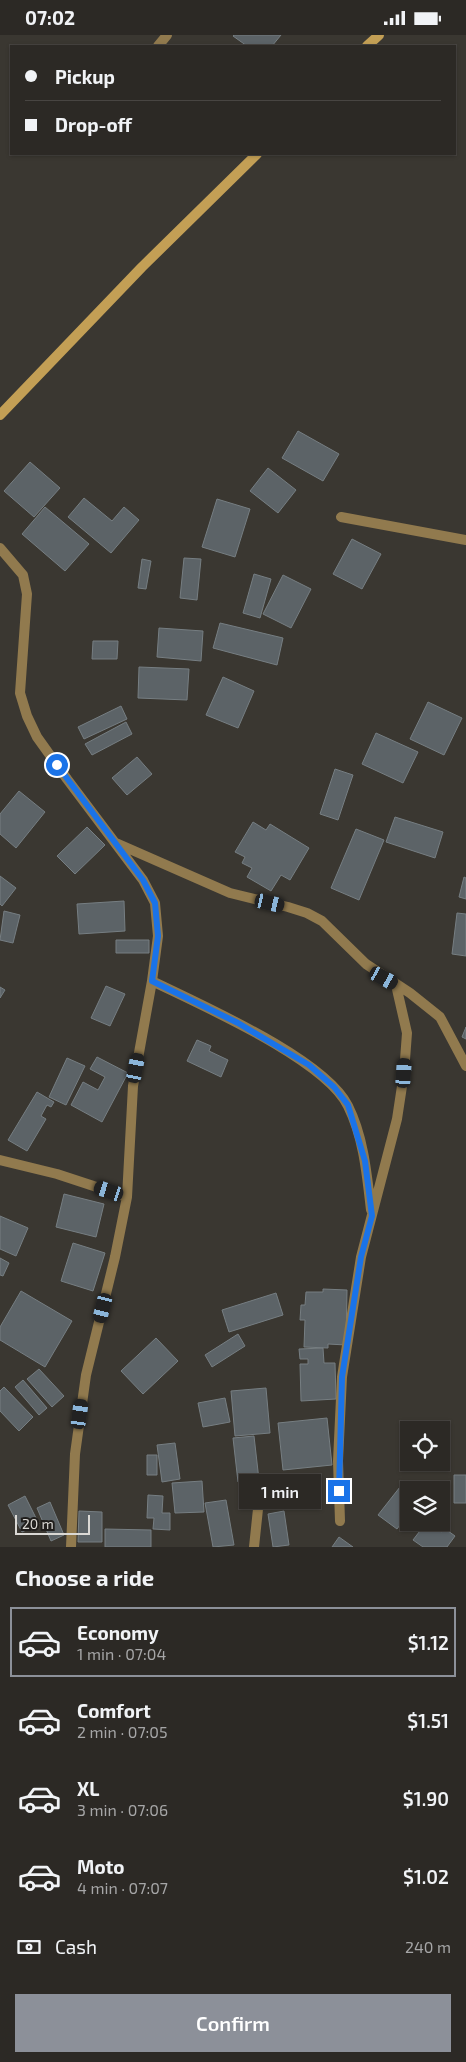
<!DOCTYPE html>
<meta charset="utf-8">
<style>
:root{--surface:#2c2925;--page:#34312d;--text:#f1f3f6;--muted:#a6a6a7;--line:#484542;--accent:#8c9099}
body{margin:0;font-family:"Exo 2",sans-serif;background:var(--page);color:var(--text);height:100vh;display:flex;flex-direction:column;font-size:19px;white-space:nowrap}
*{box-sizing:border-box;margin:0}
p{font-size:16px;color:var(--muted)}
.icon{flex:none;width:28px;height:28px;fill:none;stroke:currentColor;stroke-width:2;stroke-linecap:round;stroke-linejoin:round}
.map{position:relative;height:1512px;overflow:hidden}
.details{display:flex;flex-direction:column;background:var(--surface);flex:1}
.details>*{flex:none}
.guide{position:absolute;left:10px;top:10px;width:446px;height:110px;border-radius:0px;box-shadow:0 1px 4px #0004,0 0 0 1px var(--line);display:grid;align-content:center;height:110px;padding:0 15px;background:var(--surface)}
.tools{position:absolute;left:400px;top:1386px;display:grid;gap:10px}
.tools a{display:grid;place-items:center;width:50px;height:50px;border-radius:0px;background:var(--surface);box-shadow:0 1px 4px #0004,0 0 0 1px var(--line);font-size:25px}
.scale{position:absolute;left:15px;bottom:12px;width:75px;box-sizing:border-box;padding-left:5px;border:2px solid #dad8d4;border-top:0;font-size:14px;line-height:18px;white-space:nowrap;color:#dad8d4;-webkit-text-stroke:4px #201e1c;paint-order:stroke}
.end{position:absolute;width:22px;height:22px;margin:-11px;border:6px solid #1a73e8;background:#fff;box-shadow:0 0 0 2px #fff}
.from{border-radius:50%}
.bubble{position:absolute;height:35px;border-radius:0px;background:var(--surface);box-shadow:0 1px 4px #0004,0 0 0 1px var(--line);font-size:16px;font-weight:600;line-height:35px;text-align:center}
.car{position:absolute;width:15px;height:30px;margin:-15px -8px;border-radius:6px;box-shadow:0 0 4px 1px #0007;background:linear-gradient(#222 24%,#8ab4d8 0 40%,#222 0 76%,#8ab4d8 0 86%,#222 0)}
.guide b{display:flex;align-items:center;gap:18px;height:48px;font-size:19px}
.guide b+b{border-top:1px solid var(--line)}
.guide i{width:12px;height:12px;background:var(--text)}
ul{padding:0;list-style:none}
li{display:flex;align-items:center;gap:15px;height:70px;margin:0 10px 8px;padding:0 5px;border:2px solid transparent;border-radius:0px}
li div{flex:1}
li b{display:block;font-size:19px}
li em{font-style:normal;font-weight:600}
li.active{border-color:var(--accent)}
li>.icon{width:45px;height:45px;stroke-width:1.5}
h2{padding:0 15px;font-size:22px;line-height:60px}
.pay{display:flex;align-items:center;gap:12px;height:55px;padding:0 15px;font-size:19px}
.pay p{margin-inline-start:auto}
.action{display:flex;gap:10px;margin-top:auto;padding:10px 15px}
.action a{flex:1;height:58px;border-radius:0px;background:var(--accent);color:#fff;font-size:20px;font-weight:600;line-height:58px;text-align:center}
.status{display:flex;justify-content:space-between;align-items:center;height:35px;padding:0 25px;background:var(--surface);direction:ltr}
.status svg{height:14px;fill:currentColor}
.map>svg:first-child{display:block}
</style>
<div class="status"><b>07:02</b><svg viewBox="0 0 49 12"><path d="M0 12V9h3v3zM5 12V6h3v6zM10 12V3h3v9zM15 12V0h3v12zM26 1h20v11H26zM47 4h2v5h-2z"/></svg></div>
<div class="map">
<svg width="466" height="1512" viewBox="0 0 466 1512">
<rect width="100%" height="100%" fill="#3a3731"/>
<path fill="#5c6367" stroke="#767e82" d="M234 0H281L272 11H247L233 1Z
M298 396 339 419 323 446 282 423Z
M30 427 60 453 34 482 4 456Z
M268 433 296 455 278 478 250 456Z
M84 463 112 486 124 472 139 485 111 518 68 482Z
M217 464 250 474 235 522 202 512Z
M45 472 89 509 65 536 22 499Z
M352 504 381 519 362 554 333 539Z
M184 523 201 524 197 565 180 563Z
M142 524 151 526 146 554 138 553Z
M254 539 271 544 260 583 243 578Z
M283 540 311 554 291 593 263 579Z
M220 588 283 603 277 630 213 613Z
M159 593 203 596 201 626 157 622Z
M93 606H118L117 624H92Z
M139 632 189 634 187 665 138 663Z
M223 642 254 656 238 693 206 680Z
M428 667 462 683 444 720 410 704Z
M121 671 127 684 84 704 78 692Z
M126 687 132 699 92 720 85 709Z
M376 698 418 717 403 748 362 729Z
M137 722 152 739 127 760 112 743Z
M335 734 353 740 338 785 320 779Z
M19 756 45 777 16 813 0 799V779Z
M395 782 443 797 435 823 386 807Z
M253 787 266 795 270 789 309 813 290 845 281 840 271 856 247 842 252 833 242 828 245 822 235 817Z
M87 792 105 810 75 839 57 821Z
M356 794 384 805 359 865 331 853Z
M0 841 16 853 2 871 0 869Z
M464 842 466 843V864L459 862Z
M124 866 125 896 79 899 77 869Z
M4 876 20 880 13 908 0 905Z
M457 878 466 879V921L452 919Z
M116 905H149V918H116Z
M106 951 125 959 110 991 91 983Z
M0 952 5 955 0 963Z
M466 992V1004L462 1002Z
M197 1005 211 1011 209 1016 228 1025 221 1042 187 1026Z
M97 1022 128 1038 102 1087 71 1070 83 1047 98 1055 105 1042 90 1034Z
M67 1023 85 1031 66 1070 49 1062Z
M37 1057 54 1067 51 1072 47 1070 41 1081 46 1084 27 1116 8 1105Z
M64 1159 104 1169 96 1202 56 1192Z
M0 1181 28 1193 16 1221 0 1214Z
M73 1208 105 1218 93 1256 61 1246Z
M0 1223 9 1228 3 1241 0 1240Z
M323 1254 347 1255 346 1310 328 1309V1313L304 1312 305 1285H300L301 1270H305L306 1257H323Z
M21 1256 72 1286 45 1332 0 1305V1292Z
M276 1258 283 1280 229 1297 222 1275Z
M238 1299 245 1311 212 1332 205 1320Z
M156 1303 178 1326 143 1359 121 1336Z
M323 1313 324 1328H335L336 1364 301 1366 300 1329H308V1324H300L299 1314Z
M39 1334 64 1361 52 1372 27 1344Z
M23 1345 47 1373 39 1380 15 1352Z
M4 1352 33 1382 19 1396 0 1376V1356Z
M266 1353 270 1398 235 1401 231 1356Z
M225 1363 230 1387 203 1392 198 1368Z
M327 1383 332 1430 283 1435 278 1388Z
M254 1401 259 1445 238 1447 233 1403Z
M175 1408 180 1444 162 1447 157 1410Z
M147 1420H157V1440H147Z
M454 1440H466V1468H454Z
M202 1446 204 1477 175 1478 172 1448Z
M400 1452 409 1458V1478L397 1494 378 1480Z
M148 1460 163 1461 162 1478H170V1495L153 1494 154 1483H147Z
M25 1461 39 1489 22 1497 8 1470Z
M226 1465 234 1510 213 1512 205 1468Z
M50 1467 64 1500 51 1506 37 1473Z
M79 1476 102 1477V1507H78Z
M284 1476 289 1510 273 1512 268 1479Z
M426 1488 442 1497 444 1493 455 1501 447 1512H423L413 1505Z
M105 1494 151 1495V1512H105Z
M339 1502 353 1512H332Z"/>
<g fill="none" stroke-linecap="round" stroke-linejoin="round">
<path stroke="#917a4e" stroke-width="10" d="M158 11 167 0
M341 482 466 505
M0 513 23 540 27 559 20 658 27 681 37 702 67 744 143 845 155 868 158 901 152 946 133 1051 127 1162 115 1222 86 1340 75 1419 71 1512
M116 808 230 858 288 872 307 878 322 886 366 929 410 958 440 982 466 1031
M152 946C201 970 325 1024 348 1071 364 1103 367 1141 371 1175
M0 1125 57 1139 127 1162
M340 1486 338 1426 342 1342 361 1222 397 1084 404 1038 407 998 396 950
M254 1512 260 1455"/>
<path stroke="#c39f55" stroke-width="10" d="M367 11 379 0
M0 380 142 232 257 119"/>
</g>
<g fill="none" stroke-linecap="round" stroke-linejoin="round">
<path stroke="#1a73e8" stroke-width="6" d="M57 730 143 845 155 868 158 901 152 946 238 988 309 1030 334 1052 348 1070 365 1126 372 1181 361 1222 342 1342 339 1456"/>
</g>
</svg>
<div class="tools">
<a><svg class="icon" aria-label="locate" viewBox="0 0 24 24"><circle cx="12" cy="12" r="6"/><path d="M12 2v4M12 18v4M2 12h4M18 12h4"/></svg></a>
<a><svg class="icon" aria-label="layers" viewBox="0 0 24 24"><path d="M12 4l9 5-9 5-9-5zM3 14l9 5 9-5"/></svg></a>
</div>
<div class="scale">20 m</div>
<i class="end from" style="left:57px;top:730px"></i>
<i class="end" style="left:339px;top:1456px"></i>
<div class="bubble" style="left:239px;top:1439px;width:82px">1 min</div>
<i class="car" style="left:270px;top:868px;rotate:103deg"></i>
<i class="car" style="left:384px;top:943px;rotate:119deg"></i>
<i class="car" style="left:136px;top:1033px;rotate:11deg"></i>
<i class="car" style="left:404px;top:1038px;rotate:4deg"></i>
<i class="car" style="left:109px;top:1156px;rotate:288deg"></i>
<i class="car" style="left:103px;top:1273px;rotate:194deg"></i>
<i class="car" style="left:80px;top:1379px;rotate:8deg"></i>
<div class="guide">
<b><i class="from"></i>Pickup</b>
<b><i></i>Drop-off</b>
</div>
</div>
<section class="details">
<h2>Choose a ride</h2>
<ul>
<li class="active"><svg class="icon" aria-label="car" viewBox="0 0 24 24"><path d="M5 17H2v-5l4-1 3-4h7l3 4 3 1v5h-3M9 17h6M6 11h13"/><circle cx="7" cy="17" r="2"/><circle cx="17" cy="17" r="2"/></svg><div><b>Economy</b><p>1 min · 07:04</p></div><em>$1.12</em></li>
<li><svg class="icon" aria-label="car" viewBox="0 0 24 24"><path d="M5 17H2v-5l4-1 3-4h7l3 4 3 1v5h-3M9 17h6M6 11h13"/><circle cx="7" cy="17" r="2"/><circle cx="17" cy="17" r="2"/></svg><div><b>Comfort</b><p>2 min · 07:05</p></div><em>$1.51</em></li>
<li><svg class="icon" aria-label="car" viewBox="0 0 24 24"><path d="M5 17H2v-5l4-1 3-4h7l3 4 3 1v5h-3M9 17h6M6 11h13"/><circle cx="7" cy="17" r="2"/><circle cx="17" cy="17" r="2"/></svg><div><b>XL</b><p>3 min · 07:06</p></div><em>$1.90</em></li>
<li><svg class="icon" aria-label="car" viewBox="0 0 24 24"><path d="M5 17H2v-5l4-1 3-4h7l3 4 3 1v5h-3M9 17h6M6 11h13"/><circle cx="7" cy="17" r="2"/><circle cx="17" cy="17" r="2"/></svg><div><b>Moto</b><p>4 min · 07:07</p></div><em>$1.02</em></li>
</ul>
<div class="pay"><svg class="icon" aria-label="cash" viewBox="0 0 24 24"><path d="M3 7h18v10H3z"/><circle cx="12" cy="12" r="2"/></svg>Cash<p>240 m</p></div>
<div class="action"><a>Confirm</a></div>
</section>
